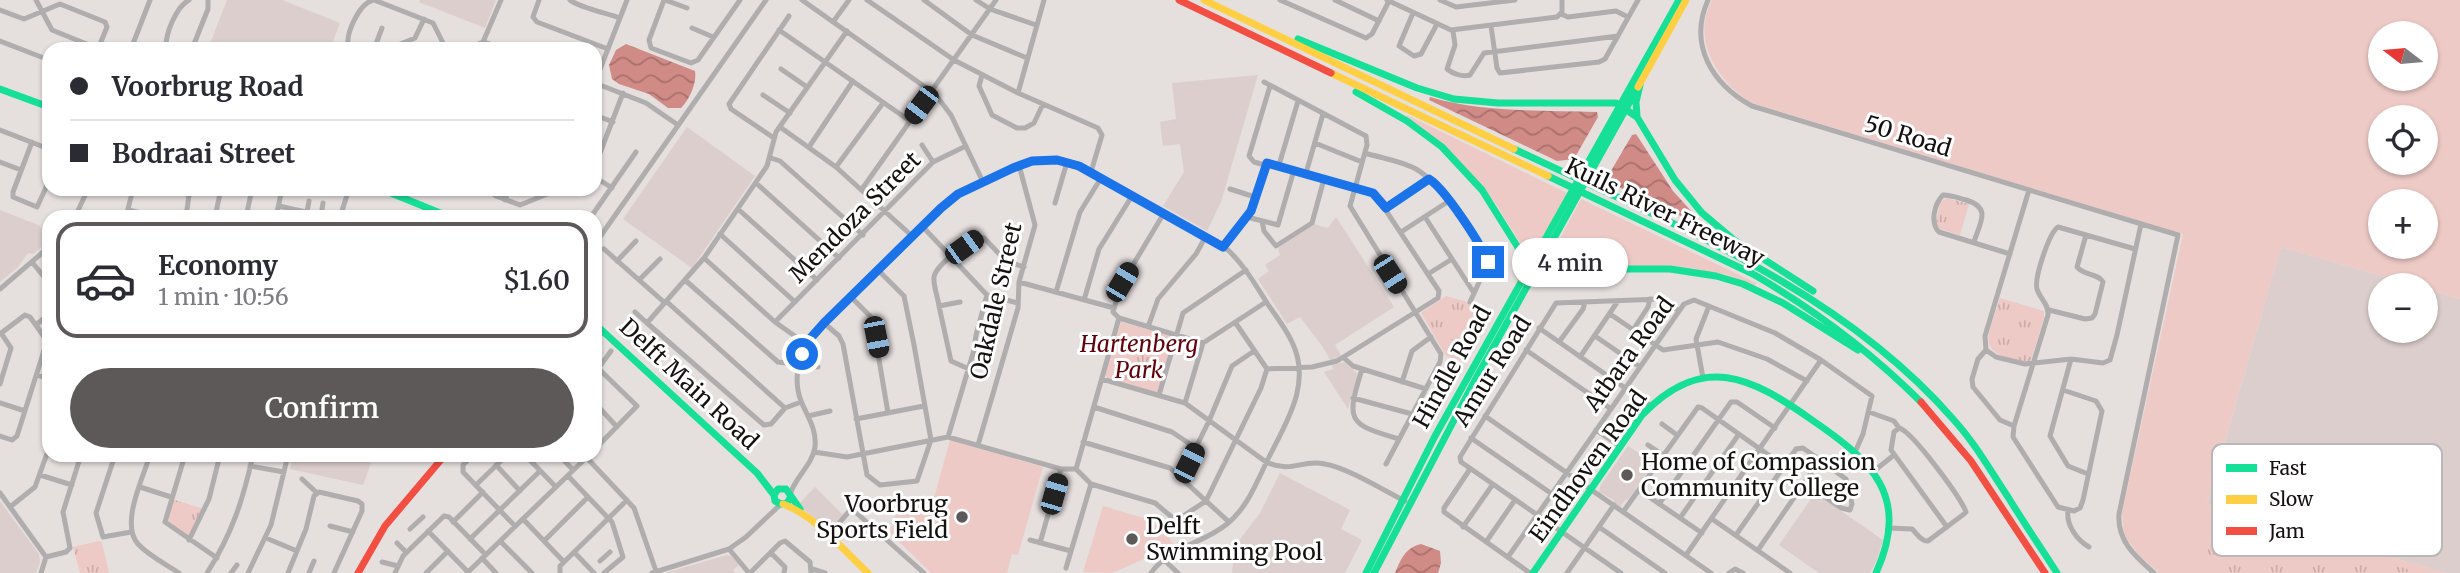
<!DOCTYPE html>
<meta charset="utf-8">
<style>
:root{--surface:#fff;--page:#f7f7f7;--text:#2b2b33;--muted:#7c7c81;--line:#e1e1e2;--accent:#5e5959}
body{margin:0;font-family:Merriweather,serif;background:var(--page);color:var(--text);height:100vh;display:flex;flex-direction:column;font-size:26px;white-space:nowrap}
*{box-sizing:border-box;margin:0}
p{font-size:23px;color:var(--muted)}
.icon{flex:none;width:38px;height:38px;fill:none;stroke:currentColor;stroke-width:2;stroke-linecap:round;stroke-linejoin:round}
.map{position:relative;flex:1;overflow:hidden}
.sheet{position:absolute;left:42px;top:210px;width:560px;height:252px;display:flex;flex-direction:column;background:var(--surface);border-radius:21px;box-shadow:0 2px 5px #0004}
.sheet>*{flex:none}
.top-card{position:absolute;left:42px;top:42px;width:560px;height:154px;border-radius:21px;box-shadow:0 2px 5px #0004;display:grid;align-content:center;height:154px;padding:0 28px;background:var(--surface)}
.needle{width:46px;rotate:286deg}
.buttons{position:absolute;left:2368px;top:21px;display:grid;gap:14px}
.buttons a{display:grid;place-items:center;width:70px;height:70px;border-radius:50%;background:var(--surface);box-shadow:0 2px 5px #0004;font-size:35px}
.end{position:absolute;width:32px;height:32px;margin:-16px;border:9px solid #1a73e8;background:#fff;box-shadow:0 0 0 4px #fff}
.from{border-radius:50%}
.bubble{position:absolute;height:49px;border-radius:24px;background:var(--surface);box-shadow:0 2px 5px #0004;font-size:23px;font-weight:600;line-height:49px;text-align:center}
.car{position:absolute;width:21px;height:42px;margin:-21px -10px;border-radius:9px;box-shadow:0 0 5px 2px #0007;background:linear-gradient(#222 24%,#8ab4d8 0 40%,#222 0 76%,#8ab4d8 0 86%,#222 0)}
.top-card b{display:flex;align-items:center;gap:24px;height:66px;font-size:26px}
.top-card b+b{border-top:2px solid var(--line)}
.top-card i{width:18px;height:18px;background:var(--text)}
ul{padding:12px 0 0;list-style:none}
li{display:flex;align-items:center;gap:21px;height:116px;margin:0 14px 10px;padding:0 14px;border:4px solid var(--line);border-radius:21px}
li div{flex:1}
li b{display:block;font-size:26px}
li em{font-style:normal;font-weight:600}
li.current{border-color:var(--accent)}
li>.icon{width:63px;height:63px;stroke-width:1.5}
.button{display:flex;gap:14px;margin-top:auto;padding:14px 28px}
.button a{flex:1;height:80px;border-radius:42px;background:var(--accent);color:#fff;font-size:28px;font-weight:600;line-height:80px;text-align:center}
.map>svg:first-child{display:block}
</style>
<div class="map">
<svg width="2460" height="573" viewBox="0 0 2460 573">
<defs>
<pattern id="park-tufts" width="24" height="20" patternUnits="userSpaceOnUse" patternTransform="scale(1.75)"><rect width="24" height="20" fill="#eecac6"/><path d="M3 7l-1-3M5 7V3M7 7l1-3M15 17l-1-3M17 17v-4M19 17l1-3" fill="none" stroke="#cbaca9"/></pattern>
<pattern id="water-waves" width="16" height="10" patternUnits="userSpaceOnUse" patternTransform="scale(1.75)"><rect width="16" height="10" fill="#d18b86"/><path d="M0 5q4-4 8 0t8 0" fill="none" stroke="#a8706c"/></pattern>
</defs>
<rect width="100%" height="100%" fill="#e5dfde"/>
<path fill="#dccecd" d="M227 0H282L340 23 330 49H208Z
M420 0H496L485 28 419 2Z
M1258 75 1221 202 1207 231 1163 206 1184 172 1180 144 1163 146 1160 122 1176 119 1172 83Z
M687 127 755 176 692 268 623 219Z
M0 210 38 225 49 235V241L33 254 28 253 18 267 0 282Z
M1336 217 1394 307 1335 345 1342 357 1330 360 1323 347 1300 317 1287 324 1258 279 1269 271 1265 265 1280 255 1278 248 1314 224 1328 228Z
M2281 247 2413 285H2380V331H2426V289L2460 299V573H2446L2207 504Z
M1344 362 1358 374 1348 409 1324 372 1333 369 1332 365Z
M1628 446 1654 463 1628 500 1626 499 1620 507 1614 502V500L1599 492 1600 486Z
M293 455H374L363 485 290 469Z
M1280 473 1350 510 1341 529 1362 540 1345 573H1232L1235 546 1260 513Z
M815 487 844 516 830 531 798 505Z
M1815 493 1883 540 1877 560 1870 573H1819L1779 545Z
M0 501 39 554 40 562 36 573H0Z
M727 555 731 556 739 565 733 570 735 573H665Z"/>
<path fill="#eecac6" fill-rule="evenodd" d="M1712 0H2460V299L2426 289V285H2413L2281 247 2207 503 2446 573H2159L2140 556 2124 536 2122 513 2183 234 1752 103C1717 81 1691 40 1712 0ZM2380 33H2426V79H2380ZM2380 117H2426V163H2380ZM2380 201H2426V247H2380Z
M1407 115 1567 193 1534 252 1527 254 1494 201 1406 117Z
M1581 199 1756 283 1755 286 1725 274 1546 265Z
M950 440 1043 467 1018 555 1012 554 1007 573H931L890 533 899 502 934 498Z
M1103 506 1150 520 1163 532 1165 530 1174 546 1112 573 1083 572Z"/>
<path fill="url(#park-tufts)" d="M1947 198 1969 204 1960 235 1940 229 1936 223 1940 202Z
M1446 296 1471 303 1469 308 1473 309 1475 305 1488 312 1463 361 1446 356 1421 313Z
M2000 298 2044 311V318L2031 360 2028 362C1974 353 1987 341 2000 298Z
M1121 322 1171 336 1173 338 1158 391 1156 393 1107 378 1105 375Z
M172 499 204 509 191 534 188 535 168 523Z
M2219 510 2420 573H2200Z
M99 541 102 543 109 573H80L73 547Z"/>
<path fill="url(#water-waves)" d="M626 44 695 71C697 83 690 99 681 108H668L649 94 619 84 612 79 609 65 616 50Z
M1430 97C1484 113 1541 110 1597 112L1598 117 1574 159 1557 161 1429 100Z
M1636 134 1673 191 1702 223V226L1610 183 1607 179 1608 176 1632 135Z
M1421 544 1440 551 1441 563 1438 573H1395C1401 559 1405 548 1421 544Z"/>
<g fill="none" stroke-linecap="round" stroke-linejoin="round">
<path stroke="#afadad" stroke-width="5" d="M36 0 52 30 99 49
M374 0 433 23 446 49
M539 0 533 17 537 22 608 49
M570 0C580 8 607 13 620 18
M664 0 649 40 651 48 691 63 698 60 740 0
M665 0 687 8
M802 0 935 94 951 115 983 182
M867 0 954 60 1018 93 1098 128 1102 135 1091 172
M924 0 972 35 1027 58
M976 0 990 9 1036 25
M1280 0 1366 38 1372 34 1389 1
M1335 0 1379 21
M1387 0 1451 30 1557 17 1562 12V0
M1440 0 1456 7 1515 0
M1708 0C1688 45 1712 84 1752 106L2178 235 2119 514C2117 541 2135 556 2154 573
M0 10 24 19 60 4 105 22 107 27 98 49
M1413 13 1399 46 1414 56 1421 54 1437 24
M1561 14 1568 17 1616 11 1628 17
M833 22 849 0
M1491 26 1497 68 1500 73 1599 62 1605 59 1638 0
M692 28 713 37
M779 30 910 121
M1453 31 1455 45 1447 69C1453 74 1462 77 1470 75L1484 53 1618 36
M0 41 49 60
M483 42 506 49
M131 49 150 0
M166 49C165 34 176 7 189 0
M192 49 208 9V0
M349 49C344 35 359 4 373 0
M365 49 376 44 382 28
M388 49 415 38 424 19
M465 49 483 42 501 0
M781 69 807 87
M982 75 979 86 992 115 1017 128H1025L1034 123 1043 104
M595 82 627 0
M1264 82 1366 136 1367 145 1350 206 1441 354 1440 362 1386 464
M595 83 646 103 678 125
M1018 93 1044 0
M763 95 790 113
M595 115 613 122
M780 127 836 167 912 236
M0 130 49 149
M774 138 731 109 729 104 789 16
M32 142 13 192V197L37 207 49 181
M1315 143 1362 162
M922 145 933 162
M809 147 853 81
M1365 153C1381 158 1402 161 1416 169 1441 184 1478 235 1488 263L1470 302
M771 158 780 161 863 235
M0 162 21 170
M1265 165 1254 162 1249 156 1270 86
M1279 165 1298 101
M595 166 623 93
M836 167 883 103
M1306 173 1323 114
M595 177 612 188
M756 183 839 258
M172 189 189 195 186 217
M488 189 496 196 520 205 560 189
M862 189 996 0
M1230 189 1255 197
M2029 190 1985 336 1986 350 1996 357 2025 364 2071 359 2103 363 2110 360 2117 335 2141 224
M505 200 509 189
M1055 203 1067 162
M279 206 328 217
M1386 208 1429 179
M738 209 817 280
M128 210 160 217
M307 212 309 201
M593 214 636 152
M321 215 323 203
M75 217 88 189
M126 217 133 189
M215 217 221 189
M246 217 252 189
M276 217 282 189
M340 217 349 189
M1247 217 1278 225 1294 170
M1425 217 1474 293
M1262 221 1264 231 1276 246 1312 223 1324 179
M922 226 987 295 1018 303
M1401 232 1449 201
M720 234 795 302
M1974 242C1980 222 1992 208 1966 200 1959 198 1951 195 1943 195 1934 204 1930 223 1939 232L2010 254
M595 244 766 0
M1223 247 1251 211 1265 165 1269 163 1375 194 1439 291 1438 298 1337 361 1312 367 1267 369
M604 249 665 303
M704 258 775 322 806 344
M617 261 636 241
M32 262 49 283
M1428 274 1452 259
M639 280 660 259
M685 280 778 362 818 367
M1019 282 1114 308
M0 289 49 247
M1056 292 1080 212 1101 178
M851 297 872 318 888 413
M1084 300 1099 249 1132 196
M666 301 785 408
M960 302 939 306 951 361 969 369
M939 306C938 298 933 285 934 277 936 264 967 244 977 237L984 238 1006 261 1024 267
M2049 310 2085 319 2092 318 2095 314 2103 282C2098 273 2084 276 2077 267L2086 235
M635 312 647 323
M1610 314 1663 350 1718 342 1767 359 1807 381
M1119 318 1113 312 1121 285 1164 213
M1119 318 1203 343
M775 322 933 162 966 146
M1235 322 1267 369
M824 323 839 336 843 344 867 475 880 485 917 481 931 440 914 345 904 296 878 270
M36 325 49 314
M1148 327 1158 299 1196 254 1206 236
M1539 328 1651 406
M1633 330 1648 307 1650 299
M0 334 25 315 30 317 47 341 17 436 12 440 0 436
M1595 336 1640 367
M1559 342 1583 309 1585 302
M1526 350 1611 409
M1986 350 1978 359 1972 379 1973 387 2000 420 2014 426
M1580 357 1618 301
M1344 358 1353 366 1426 389
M2071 359 2050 436 2068 466 2088 474
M1821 360 1872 396 1863 434 1856 450
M1362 369C1346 421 1347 424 1399 439
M595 370 601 371 637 406 595 449
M597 370 611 351
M37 375 49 379
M1703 378 1696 339 1709 306
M1102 379 1185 403 1266 462C1294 474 1300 459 1325 464 1348 468 1383 490 1405 501
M1402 382 1412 351 1431 337
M0 384 11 348 1 333
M2063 390 2096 401 2102 411 2083 500 2080 508 2074 511 2058 507 2013 437 2014 426 2048 315C2049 304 2040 299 2037 289 2034 278 2049 233 2058 227L2135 249
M1159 395 1183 313 1246 270
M1353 398 1412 414
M801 402 785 408 771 424 764 425 647 323 704 258 767 166 776 132 847 31
M0 403 25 411
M595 403 617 427
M1185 403 1203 343 1266 302
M1094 407 1172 432 1196 448
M1869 412 1894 421 1899 428
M808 416 830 411
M1485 416 1711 573
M856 419 924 406
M1662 424 1677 435
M1596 430 1621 447
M948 437 974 350 976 335 987 295
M1471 438 1552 494
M1083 442 1170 468 1229 522
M978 445 1018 308 1019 282 1035 225 1019 165
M1648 445 1663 455
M814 452 847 457 948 437 1061 469H1076
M115 455 96 513 103 537 131 532
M150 455C143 478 120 524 138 544 149 556 166 564 179 573
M185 455 165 522 217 558
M473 455 463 465V472L515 526
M525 455 556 487
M559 455 573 470
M587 458 634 508 656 571
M496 465 520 491
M250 466 284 472
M1076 469 1091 484 1155 503 1173 518H1180L1206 501 1261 388 1267 369
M1076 469 1119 318
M1470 469 1444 508V512L1530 573
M1874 471 1894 455
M40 475 72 485
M568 476 612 522 623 557 604 573
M1181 477 1209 421 1232 366 1254 351
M302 479 317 493
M1805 483 1841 508 1850 510 1852 504 1846 479 1820 460
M476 485 507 455
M140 487 171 497
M1639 490 1702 533
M0 493 46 557 41 573
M790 495C794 478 812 466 815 447 817 429 807 416 801 401 793 380 798 356 810 338L955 196 1013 168 1033 161 1057 160 1083 168 1228 250C1245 266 1256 286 1269 306 1277 317 1286 329 1292 342 1312 383 1287 421 1269 457 1257 481 1248 507 1227 524 1203 544 1170 546 1151 573
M1659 504 1731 402H1737L1775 428
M10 507 35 487 49 448
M852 509 924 573
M2068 511C2066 525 2077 540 2089 547
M1623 512 1698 407 1702 408 1784 466
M1680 518 1739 434
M523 519 564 562
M1712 519 1790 573
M453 522 483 492
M330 526 353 532
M1463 527 1493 484
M1599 527 1665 573
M1889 528 1912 529C1917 533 1921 542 1928 541L1964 514 1966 512C1961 498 1912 431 1899 428L1894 432 1891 450 1947 527
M410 529 423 517
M428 531 468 572
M1736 535 1796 449 1803 448 1820 460 1758 550
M828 536 858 501
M266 538 297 551
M470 539 540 471
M189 540 209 499 220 455
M1030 540 1071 551
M500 541 532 573
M544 541 588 497
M1486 542 1515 500
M397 543 406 552
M1040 543 1061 469
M729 549 749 573
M574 552 594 573
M771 553 785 567 784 573
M46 557 66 552 70 548 63 512 81 455
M1508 557 1684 304 1694 300 1775 333 1821 360 1686 555
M482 558 496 573
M1163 559 1178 573
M600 561 610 552
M382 562 398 566
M1066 568 1091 484
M812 569 825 573
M207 573C232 534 243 500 253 455
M231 573 237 565
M248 573 271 525 288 455
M288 573 306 529 314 496 319 492 358 501 362 504V511L334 573
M309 573 314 561
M395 573 403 556 444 516 449 517 486 555
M426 573 448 551
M467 573 589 455
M560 573V566L627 500
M652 573 729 549 746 537 781 504
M750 573 780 543 785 541 810 562 811 573
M1567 573 1614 505
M1621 573 1461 462 1460 457 1556 303 1661 299 1679 311
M1729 573 1735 569 1743 573"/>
<path stroke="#16e098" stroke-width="7" d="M1298 39 1417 88 1454 99 1498 103H1616L1637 117 1675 180 1702 213 1734 240 1813 291
M0 89 49 107
M1356 92 1407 121 1442 147 1482 190 1522 254 1543 269H1670L1716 276 1743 284 1783 303 1858 350
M1637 117 1636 102 1640 85
M1514 149C1669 223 1838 287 1953 419 1975 443 1990 470 2008 497 2024 523 2041 548 2057 573
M1548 176 1753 274C1815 310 1870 351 1921 402
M381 189 450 217
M595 324 757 473 774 495
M790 498 787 503 781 504 775 501 774 495 778 489H786L800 509
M1366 573 1435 436 1679 0
M1374 573 1475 380 1638 87
M1533 573 1642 415C1703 352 1751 377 1812 420 1872 461 1911 496 1876 573"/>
<path stroke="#ffcf43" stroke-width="7" d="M1204 0 1514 149
M1331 73 1548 176
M1638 87 1686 0
M1522 254V279
M783 504C817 517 842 549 868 573"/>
<path stroke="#f24e42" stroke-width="7" d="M1179 0 1331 73
M1921 402 1971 461 2045 573
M358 573 385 526 445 455"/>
</g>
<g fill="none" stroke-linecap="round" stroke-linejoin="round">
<path stroke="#1a73e8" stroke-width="9" d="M802 354 808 341 824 323 941 208 958 194 1013 168 1032 161 1057 160 1079 166 1223 247 1251 211 1267 163 1373 193 1386 208 1429 179C1445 189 1481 244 1488 262"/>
</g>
<g fill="#5e5959" stroke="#fff" stroke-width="2.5">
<circle cx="1627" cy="475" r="7"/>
<circle cx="962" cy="517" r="7"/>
<circle cx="1132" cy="539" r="7"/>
</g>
<g text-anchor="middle" stroke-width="6" stroke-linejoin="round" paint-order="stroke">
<g font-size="23" fill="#151111" stroke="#fff">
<text transform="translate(1908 136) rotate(17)" y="8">50 Road</text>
<text transform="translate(1665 212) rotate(26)" y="8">Kuils River Freeway</text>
<text transform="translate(855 217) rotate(-45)" y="8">Mendoza Street</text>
<text transform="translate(996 301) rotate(-77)" y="8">Oakdale Street</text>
<text transform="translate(1629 354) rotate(-54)" y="8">Atbara Road</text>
<text transform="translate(1452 367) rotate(-61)" y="8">Hindle Road</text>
<text transform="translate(1492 371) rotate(-58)" y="8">Amur Road</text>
<text transform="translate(689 384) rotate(43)" y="8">Delft Main Road</text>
<text transform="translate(1588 466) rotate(-54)" y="8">Eindhoven Road</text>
</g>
<g font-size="23" font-style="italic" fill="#62030c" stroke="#fff">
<text x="1139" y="352">Hartenberg<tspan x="1139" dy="26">Park</tspan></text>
</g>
<g font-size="23" fill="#151111" stroke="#fff" text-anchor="start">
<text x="1641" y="470">Home of Compassion<tspan x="1641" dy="26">Community College</tspan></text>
<text x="948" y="512" text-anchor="end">Voorbrug<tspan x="948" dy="26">Sports Field</tspan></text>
<text x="1146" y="534">Delft<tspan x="1146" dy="26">Swimming Pool</tspan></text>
</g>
</g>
<rect x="2212" y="444" width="230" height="112" rx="10" fill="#fff" stroke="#b9b8b8" stroke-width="2"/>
<rect x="2226" y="464" width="31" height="8" fill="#16e098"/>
<rect x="2226" y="495" width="31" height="9" fill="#ffcf43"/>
<rect x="2226" y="527" width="31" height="8" fill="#f24e42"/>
<g font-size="19" fill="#151111">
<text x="2269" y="475">Fast</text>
<text x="2269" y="506">Slow</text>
<text x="2269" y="538">Jam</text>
</g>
</svg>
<div class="buttons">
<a><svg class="needle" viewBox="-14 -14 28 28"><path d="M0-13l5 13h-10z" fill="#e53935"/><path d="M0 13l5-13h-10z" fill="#7c7c81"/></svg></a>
<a><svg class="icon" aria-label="locate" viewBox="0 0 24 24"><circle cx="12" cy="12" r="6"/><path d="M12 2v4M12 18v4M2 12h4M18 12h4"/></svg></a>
<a>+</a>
<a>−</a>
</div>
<i class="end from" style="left:802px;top:354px"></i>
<i class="end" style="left:1488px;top:262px"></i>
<div class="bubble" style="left:1512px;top:238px;width:116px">4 min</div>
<i class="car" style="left:921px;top:105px;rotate:217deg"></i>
<i class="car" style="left:964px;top:247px;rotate:54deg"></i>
<i class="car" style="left:1390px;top:274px;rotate:147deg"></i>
<i class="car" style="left:1122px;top:282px;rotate:31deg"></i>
<i class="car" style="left:876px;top:337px;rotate:169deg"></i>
<i class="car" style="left:1189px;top:463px;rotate:26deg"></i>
<i class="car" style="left:1054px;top:494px;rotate:16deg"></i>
<div class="top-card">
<b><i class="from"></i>Voorbrug Road</b>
<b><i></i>Bodraai Street</b>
</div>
<section class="sheet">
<ul>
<li class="current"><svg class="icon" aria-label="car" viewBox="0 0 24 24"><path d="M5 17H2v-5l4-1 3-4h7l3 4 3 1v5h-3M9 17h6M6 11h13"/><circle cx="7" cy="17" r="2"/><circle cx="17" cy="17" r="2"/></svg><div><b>Economy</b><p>1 min · 10:56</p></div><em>$1.60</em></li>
</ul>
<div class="button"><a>Confirm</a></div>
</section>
</div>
